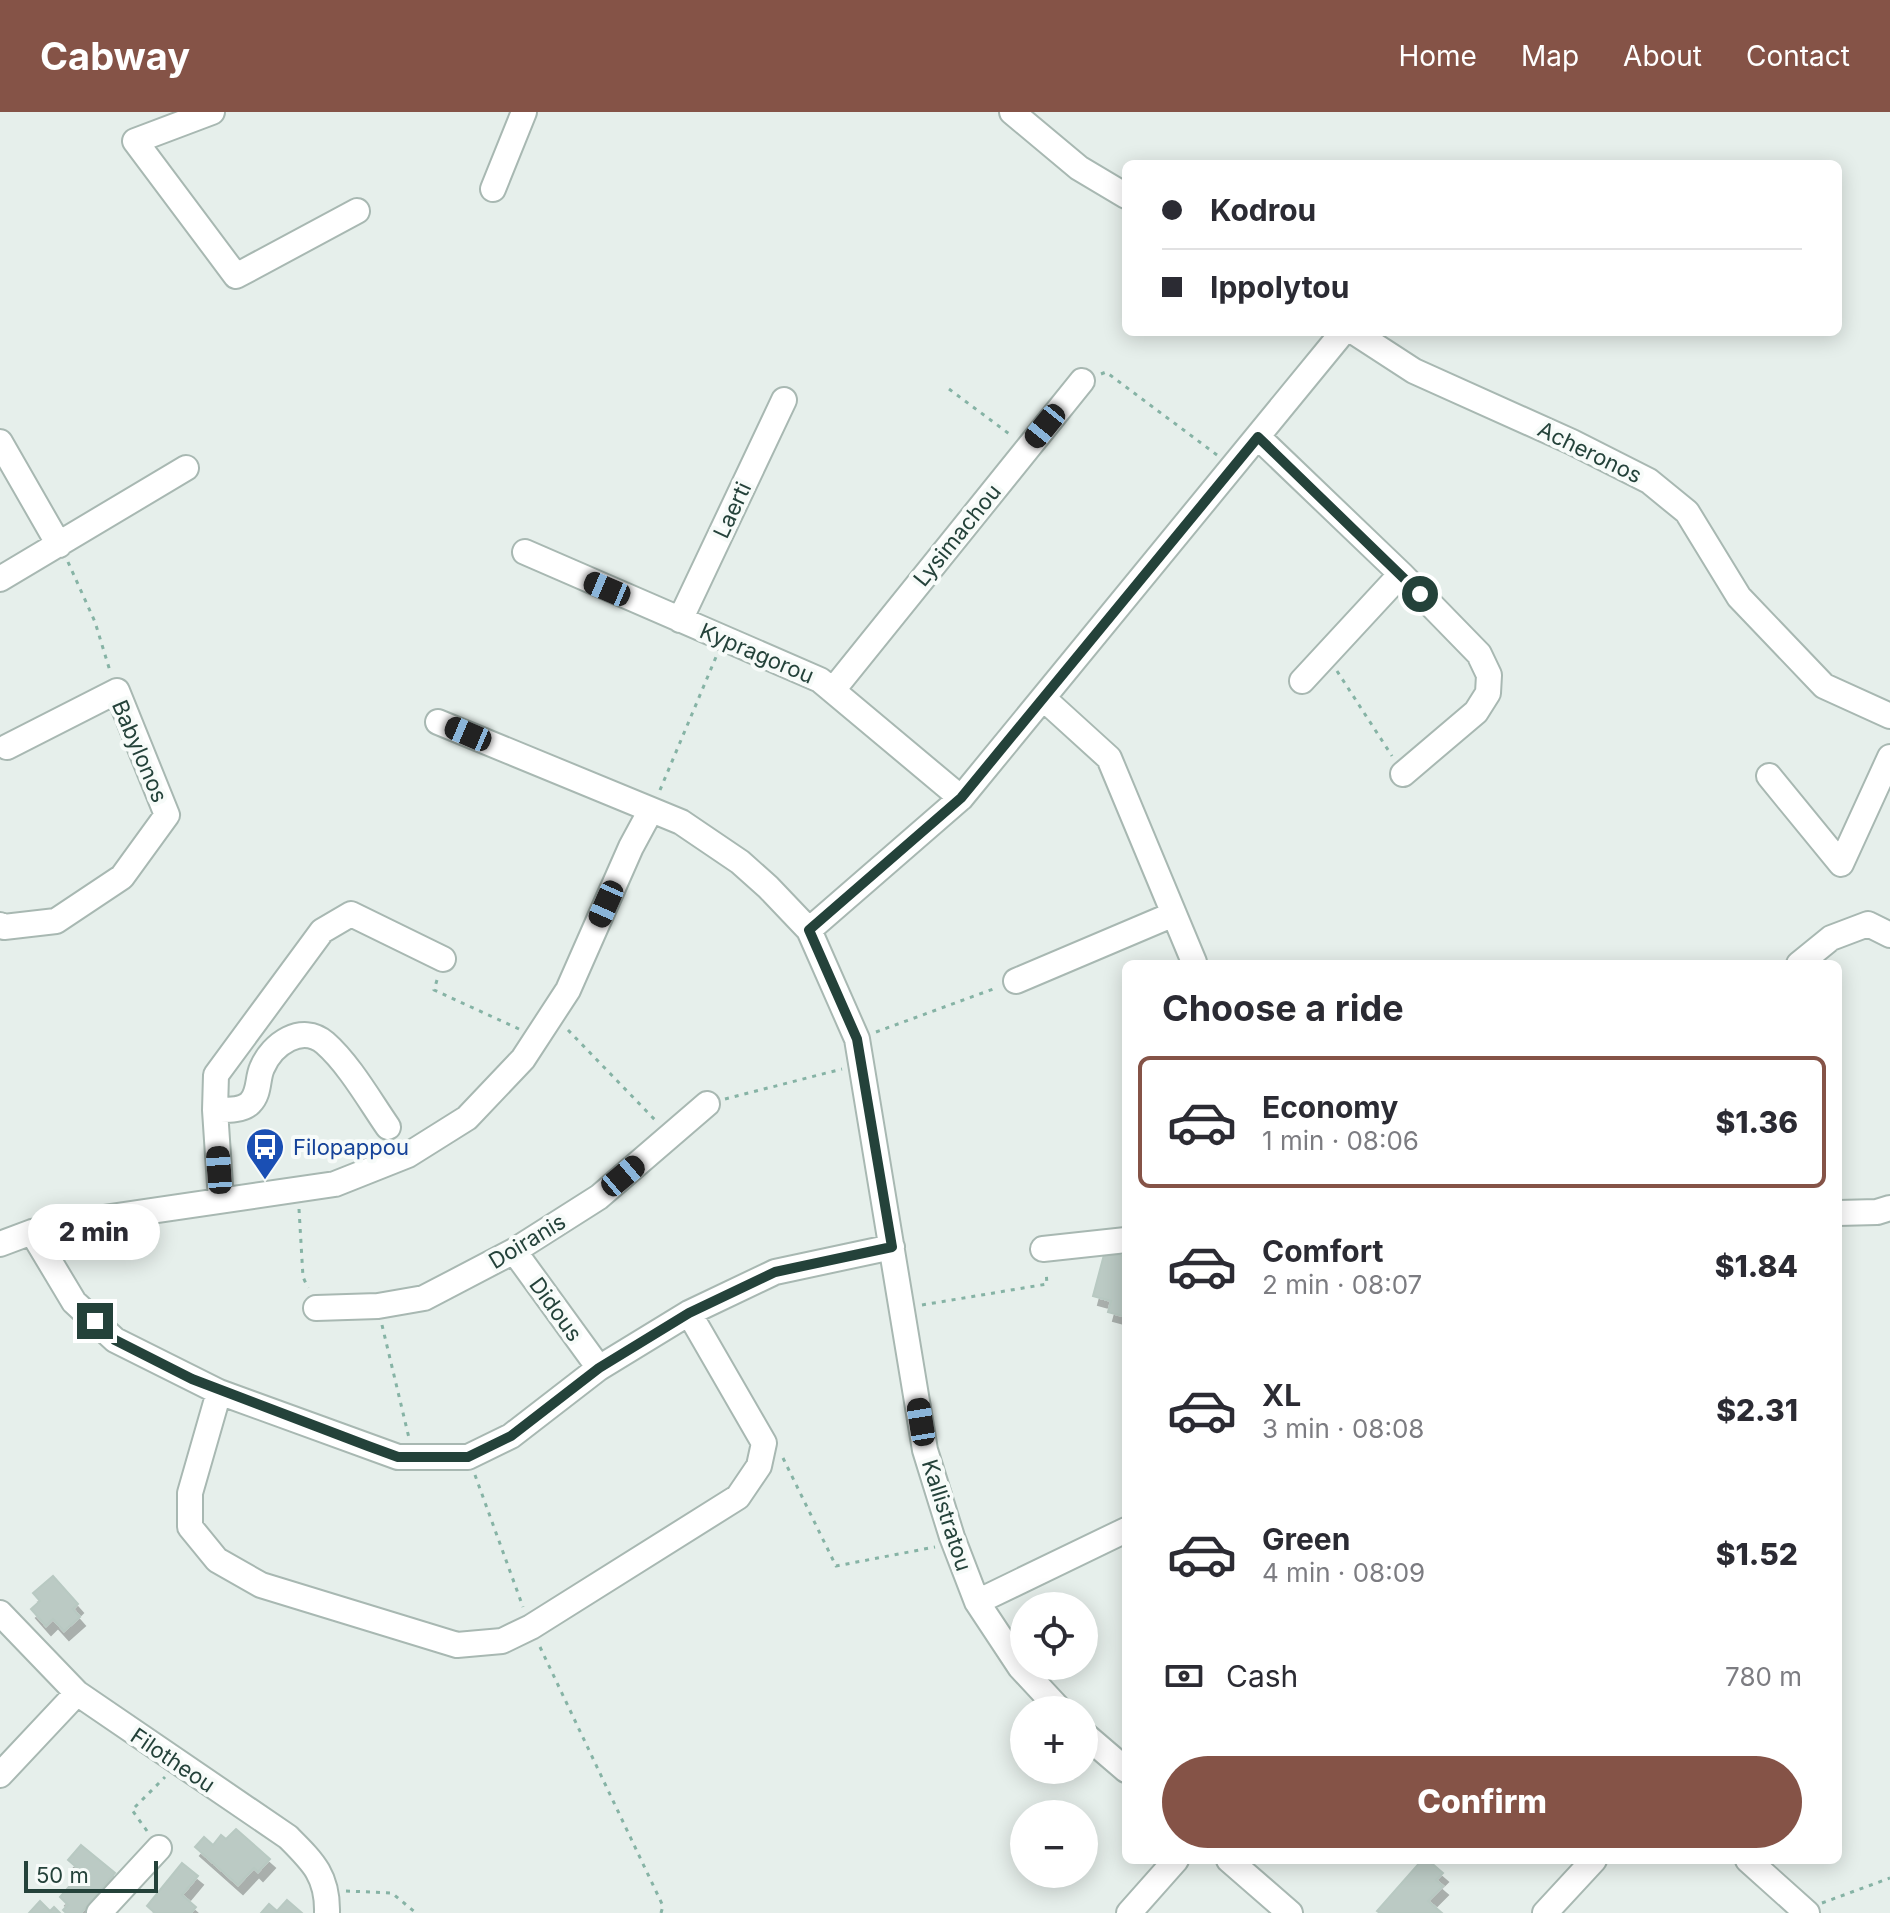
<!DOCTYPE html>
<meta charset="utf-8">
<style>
:root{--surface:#fff;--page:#f7f7f7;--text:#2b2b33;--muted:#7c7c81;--line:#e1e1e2;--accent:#855347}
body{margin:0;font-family:Inter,sans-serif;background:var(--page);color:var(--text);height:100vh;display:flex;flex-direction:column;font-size:30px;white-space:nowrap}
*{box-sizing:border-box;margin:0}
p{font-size:26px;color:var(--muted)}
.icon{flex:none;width:44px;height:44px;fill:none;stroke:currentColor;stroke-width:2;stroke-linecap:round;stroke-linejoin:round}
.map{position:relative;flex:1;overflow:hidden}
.side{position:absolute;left:1122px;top:848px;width:720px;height:904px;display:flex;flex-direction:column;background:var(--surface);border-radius:12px;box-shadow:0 4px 20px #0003}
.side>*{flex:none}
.hud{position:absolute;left:1122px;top:48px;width:720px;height:176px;border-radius:12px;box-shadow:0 4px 20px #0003;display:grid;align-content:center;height:176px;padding:0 40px;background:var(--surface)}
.tools{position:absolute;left:1010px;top:1480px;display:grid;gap:16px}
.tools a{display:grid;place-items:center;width:88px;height:88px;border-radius:50%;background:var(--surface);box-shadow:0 4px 20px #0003;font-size:40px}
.scale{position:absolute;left:24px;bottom:20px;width:134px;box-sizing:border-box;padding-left:8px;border:4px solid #24423a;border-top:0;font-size:22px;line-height:28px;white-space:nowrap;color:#24423a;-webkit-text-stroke:6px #f7fbf9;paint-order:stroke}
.end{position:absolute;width:36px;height:36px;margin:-18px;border:10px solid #24423a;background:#fff;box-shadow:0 0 0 4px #fff}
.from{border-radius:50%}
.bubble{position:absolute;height:56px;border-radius:28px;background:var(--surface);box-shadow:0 4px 20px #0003;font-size:26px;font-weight:800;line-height:56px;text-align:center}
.car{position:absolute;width:24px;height:48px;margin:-24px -12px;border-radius:10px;box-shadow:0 0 6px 2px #0007;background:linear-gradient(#222 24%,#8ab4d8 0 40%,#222 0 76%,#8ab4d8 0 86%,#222 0)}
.hud b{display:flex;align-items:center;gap:28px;height:76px;font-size:30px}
.hud b+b{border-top:2px solid var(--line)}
.hud i{width:20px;height:20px;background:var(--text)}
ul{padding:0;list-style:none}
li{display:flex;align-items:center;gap:24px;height:132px;margin:0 16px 12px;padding:0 24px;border:4px solid transparent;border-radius:12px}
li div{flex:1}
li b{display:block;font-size:30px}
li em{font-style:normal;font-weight:800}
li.on{border-color:var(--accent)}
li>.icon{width:72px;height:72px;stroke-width:1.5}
h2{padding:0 40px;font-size:36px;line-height:96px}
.pay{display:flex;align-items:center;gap:20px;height:88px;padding:0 40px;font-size:30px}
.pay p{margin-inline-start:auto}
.primary-button{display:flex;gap:16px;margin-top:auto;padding:16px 40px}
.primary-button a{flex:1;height:92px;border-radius:48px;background:var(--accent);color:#fff;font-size:32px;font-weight:800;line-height:92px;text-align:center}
header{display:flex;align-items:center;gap:48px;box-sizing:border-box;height:112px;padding:0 40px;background:var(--accent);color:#fff}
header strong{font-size:38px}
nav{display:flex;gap:44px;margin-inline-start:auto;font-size:28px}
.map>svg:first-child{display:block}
</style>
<header>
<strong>Cabway</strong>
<nav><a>Home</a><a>Map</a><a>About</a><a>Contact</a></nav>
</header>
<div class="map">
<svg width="1890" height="1801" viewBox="0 0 1890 1801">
<defs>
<filter id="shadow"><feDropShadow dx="5" dy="9" stdDeviation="0" flood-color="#0004"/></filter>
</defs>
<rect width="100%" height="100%" fill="#e6efeb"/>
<path fill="#bbcac4" stroke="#b8c9c2" stroke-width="2" filter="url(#shadow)" d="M1105 1139 1126 1145V1205L1108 1200 1111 1189 1093 1184Z
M53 1464 78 1492 73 1497 80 1505 64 1519 53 1507 46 1514 31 1497 40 1489 33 1481Z
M236 1717 270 1747 258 1760 254 1756 238 1773 195 1735 204 1725 213 1733 221 1723 226 1727Z
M81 1733 115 1761 81 1801H66L63 1798 68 1793 60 1785 82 1760 68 1748Z
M1422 1748H1428L1443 1761 1436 1768 1443 1774 1428 1789 1442 1801H1380L1377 1799Z
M182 1751 198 1764 182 1783 196 1795 191 1801H155L147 1794Z
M287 1788 302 1801H261L269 1792 277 1799Z
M40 1789 50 1799 54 1795 60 1801H29Z"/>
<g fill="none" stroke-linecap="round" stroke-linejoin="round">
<g stroke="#a8b8b2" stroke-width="28">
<path id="minor" d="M212 0 135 29 236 164 357 99
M1012 0 1079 56 1126 84
M493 77 524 0
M1354 220 1414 259 1572 330 1649 369 1687 400 1739 485 1824 574 1890 604
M1258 325 1401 462 1479 542 1489 563 1488 581 1476 600 1403 662
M0 330 59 433
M525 440 820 568 961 686
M0 467 186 356
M680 508 784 288
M1302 569 1401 462
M833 578 1082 269
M1043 586 1109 646 1194 850
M438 610 681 710 740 750 768 775 809 818 857 927 925 1338 952 1425 977 1490 1020 1555 1060 1598
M1769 664 1841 752 1890 645
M0 813 4 815 56 809 122 765 167 703 117 579 7 635
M809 818 961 686 1343 220
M1799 852 1831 826 1868 812 1890 823
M1016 869 1174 802
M215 998C226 998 242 999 250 991 260 981 257 967 262 956 272 932 302 911 325 931 349 952 370 989 388 1015
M221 1088 215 998 216 963 322 819 351 802 443 847
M1838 1101 1877 1100 1890 1096
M32 1120 74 1190 115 1228 219 1280 398 1345H468L511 1324 599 1256 689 1201 775 1160 892 1135
M0 1132 32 1120 83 1109 335 1072 408 1043 467 1006 523 947 568 878 631 735 651 698
M1043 1137 1126 1128
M514 1139 599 1256
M316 1196 378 1194 424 1186 514 1139 599 1085 707 992
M219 1280 190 1381V1415L217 1448 261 1473 457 1533 502 1529 531 1515 738 1385 759 1354 764 1331 689 1201
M977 1490 1126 1418
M0 1501 77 1581 288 1725C313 1750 328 1764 327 1801
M1084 1622 1126 1658
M0 1663 77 1581
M1229 1748 1290 1801
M1748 1748 1807 1801
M99 1801 159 1736
M1129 1801 1176 1748
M1545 1801 1594 1748"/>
</g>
<path stroke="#86b3a5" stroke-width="3" stroke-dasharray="4 6" stroke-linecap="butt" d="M1101 262 1106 260 1217 343
M949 277 1012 324
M68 450 95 510 110 559
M1337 559 1392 644
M660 678 716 545
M437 868 434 878 519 917
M568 918 657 1010
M876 920 996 876
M725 987 842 957
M299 1097 303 1165 308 1176
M922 1193 1047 1172 1046 1159
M382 1213 409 1326
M783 1346 836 1454 935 1435
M475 1363 523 1495
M540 1535 663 1794 661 1801
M147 1719 132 1698 165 1665
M346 1779 392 1781 416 1801
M1822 1791 1890 1766"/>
<use href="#minor" stroke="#fff" stroke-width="24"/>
</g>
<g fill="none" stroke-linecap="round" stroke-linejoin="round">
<path stroke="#24423a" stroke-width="10" d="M95 1209 115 1228 192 1267 368 1334 398 1345H468L511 1324 599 1256 689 1201 775 1160 892 1135 857 927 809 818 961 686 1258 325 1420 482"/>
</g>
<defs>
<g id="bus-pin" transform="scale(2)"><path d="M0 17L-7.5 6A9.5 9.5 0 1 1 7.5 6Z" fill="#1a4fb4" stroke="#f7fbf9"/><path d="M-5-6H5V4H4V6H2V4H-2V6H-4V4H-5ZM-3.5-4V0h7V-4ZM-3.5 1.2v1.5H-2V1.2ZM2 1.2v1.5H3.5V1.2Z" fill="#fff"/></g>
</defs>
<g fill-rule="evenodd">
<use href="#bus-pin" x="265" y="1035"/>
</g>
<g text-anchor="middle" stroke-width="8" stroke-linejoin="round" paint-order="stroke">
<g font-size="22" fill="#24423a" stroke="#f7fbf9">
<text transform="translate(1590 340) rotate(26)" y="8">Acheronos</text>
<text transform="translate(732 398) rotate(-65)" y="8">Laerti</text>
<text transform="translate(957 423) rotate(-51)" y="8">Lysimachou</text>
<text transform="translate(757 541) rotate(23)" y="8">Kypragorou</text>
<text transform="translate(140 639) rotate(67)" y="8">Babylonos</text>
<text transform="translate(527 1129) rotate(-31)" y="8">Doiranis</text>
<text transform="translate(556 1197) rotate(54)" y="8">Didous</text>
<text transform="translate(947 1403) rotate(72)" y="8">Kallistratou</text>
<text transform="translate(173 1648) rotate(34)" y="8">Filotheou</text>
</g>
<g font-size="22" fill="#164399" stroke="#f7fbf9" text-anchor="start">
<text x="293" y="1043">Filopappou</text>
</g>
</g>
</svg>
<div class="tools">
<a><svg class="icon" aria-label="locate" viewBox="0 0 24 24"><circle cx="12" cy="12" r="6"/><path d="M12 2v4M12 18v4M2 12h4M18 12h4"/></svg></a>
<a>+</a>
<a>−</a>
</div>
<div class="scale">50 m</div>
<i class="end from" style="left:1420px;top:482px"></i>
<i class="end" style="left:95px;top:1209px"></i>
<div class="bubble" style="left:28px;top:1092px;width:132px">2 min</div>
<i class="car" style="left:1045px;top:314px;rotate:219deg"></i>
<i class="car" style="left:607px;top:477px;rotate:293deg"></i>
<i class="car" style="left:468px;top:622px;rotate:293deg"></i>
<i class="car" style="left:606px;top:792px;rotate:204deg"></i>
<i class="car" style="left:219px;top:1058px;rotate:356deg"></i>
<i class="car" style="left:623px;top:1064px;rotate:50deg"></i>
<i class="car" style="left:921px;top:1310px;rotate:351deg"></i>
<div class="hud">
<b><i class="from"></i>Kodrou</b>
<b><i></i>Ippolytou</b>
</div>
<section class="side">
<h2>Choose a ride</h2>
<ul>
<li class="on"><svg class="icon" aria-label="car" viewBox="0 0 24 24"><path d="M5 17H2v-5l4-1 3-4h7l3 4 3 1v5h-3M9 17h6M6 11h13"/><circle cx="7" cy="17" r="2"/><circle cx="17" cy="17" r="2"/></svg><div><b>Economy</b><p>1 min · 08:06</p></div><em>$1.36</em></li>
<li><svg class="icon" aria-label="car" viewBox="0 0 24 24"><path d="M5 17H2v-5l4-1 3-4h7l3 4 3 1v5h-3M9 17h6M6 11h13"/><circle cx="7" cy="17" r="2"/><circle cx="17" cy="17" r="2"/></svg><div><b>Comfort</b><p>2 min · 08:07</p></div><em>$1.84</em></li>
<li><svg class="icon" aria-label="car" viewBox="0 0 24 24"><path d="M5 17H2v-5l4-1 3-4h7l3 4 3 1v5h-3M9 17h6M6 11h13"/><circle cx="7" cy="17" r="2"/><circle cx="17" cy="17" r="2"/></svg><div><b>XL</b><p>3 min · 08:08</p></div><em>$2.31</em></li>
<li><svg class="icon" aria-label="car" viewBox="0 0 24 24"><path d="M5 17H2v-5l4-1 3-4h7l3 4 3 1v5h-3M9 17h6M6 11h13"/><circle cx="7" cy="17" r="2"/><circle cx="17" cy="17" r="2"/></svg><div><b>Green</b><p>4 min · 08:09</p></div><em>$1.52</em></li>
</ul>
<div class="pay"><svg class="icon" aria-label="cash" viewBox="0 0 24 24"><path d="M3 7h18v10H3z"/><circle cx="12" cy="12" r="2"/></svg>Cash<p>780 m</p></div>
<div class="primary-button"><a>Confirm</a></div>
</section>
</div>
